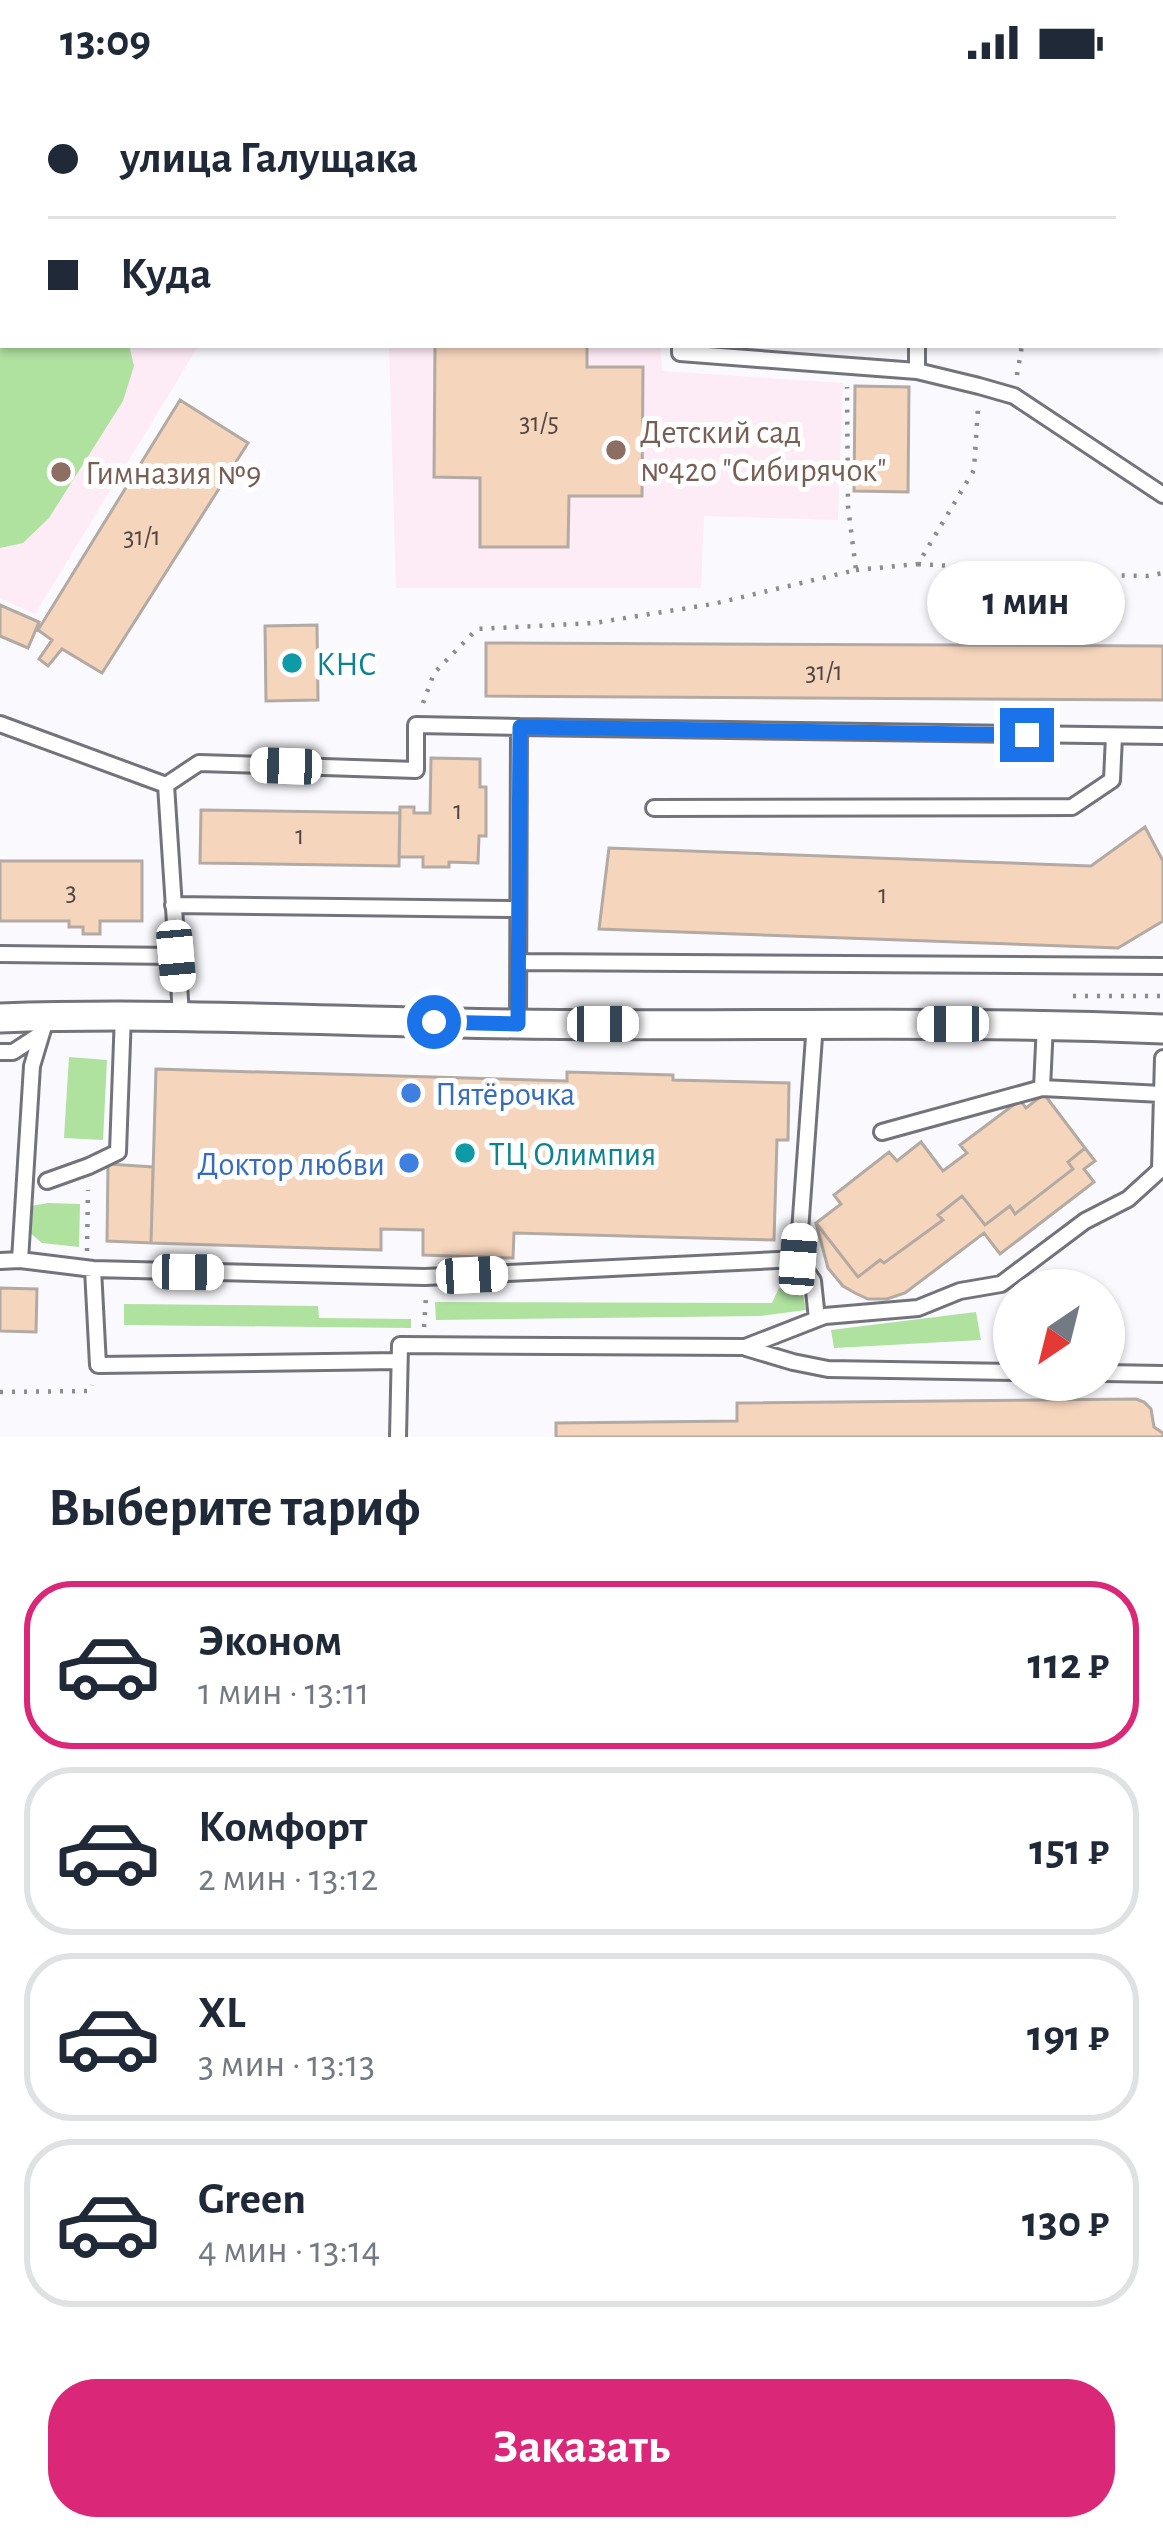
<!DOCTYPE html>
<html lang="ru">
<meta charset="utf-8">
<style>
:root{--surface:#fff;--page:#f6f6f7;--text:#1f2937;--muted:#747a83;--line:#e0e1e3;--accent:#db2777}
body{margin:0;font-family:"Alegreya Sans",sans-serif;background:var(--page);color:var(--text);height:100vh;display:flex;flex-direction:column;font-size:45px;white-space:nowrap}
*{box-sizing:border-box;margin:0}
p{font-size:39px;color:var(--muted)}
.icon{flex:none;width:66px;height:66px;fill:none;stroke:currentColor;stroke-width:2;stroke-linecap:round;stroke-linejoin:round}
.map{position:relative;height:1353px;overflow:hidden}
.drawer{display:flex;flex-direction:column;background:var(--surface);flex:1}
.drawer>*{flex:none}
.hud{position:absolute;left:0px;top:0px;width:1164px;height:264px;box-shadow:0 3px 9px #0004;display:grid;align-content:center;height:264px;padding:0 48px;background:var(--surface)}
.needle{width:78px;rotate:215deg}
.fabs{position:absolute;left:993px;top:1185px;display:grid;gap:24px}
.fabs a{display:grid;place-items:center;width:132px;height:132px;border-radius:50%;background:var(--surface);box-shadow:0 3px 9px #0004;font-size:60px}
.end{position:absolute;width:54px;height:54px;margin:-27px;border:15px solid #1a73e8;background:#fff;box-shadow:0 0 0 6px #fff}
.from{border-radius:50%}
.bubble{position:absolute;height:84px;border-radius:42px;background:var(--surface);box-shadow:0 3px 9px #0004;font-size:39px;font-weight:700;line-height:84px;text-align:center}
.car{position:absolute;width:36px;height:72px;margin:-36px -18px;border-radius:15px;box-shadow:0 0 9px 3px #0007;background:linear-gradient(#fff 24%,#345 0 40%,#fff 0 76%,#345 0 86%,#fff 0)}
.hud b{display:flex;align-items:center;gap:42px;height:114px;font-size:45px}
.hud b+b{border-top:3px solid var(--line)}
.hud i{width:30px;height:30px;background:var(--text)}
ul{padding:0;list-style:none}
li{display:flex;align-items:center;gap:36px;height:168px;margin:0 24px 18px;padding:0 24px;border:6px solid var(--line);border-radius:48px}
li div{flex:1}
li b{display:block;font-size:45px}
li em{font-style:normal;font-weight:700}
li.active{border-color:var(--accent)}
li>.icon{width:108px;height:108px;stroke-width:1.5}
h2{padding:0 48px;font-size:54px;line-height:144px}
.cta{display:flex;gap:24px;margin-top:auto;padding:24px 48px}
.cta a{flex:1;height:138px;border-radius:48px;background:var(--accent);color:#fff;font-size:48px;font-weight:700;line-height:138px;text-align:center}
.status{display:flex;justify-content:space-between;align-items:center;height:84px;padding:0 60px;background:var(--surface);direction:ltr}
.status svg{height:33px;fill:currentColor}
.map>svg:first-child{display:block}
</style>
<div class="status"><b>13:09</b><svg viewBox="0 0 49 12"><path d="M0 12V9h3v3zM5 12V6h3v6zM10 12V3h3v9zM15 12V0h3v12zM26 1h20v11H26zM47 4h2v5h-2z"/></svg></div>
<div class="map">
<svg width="1163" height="1353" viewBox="0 0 1163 1353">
<rect width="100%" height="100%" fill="#fafafe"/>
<path fill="#fdebf5" d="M0 118 3 120V261H199L35 530 0 514Z
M389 261H660L662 287 843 299 838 436 704 432 701 504H396Z"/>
<path fill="#afe19f" d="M3 247V261H129L134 282 123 317 49 434 23 459 0 464V251Z
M69 973 107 976 103 1056 64 1054Z
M48 1119 80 1120 79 1163 42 1159 29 1148 31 1122Z
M779 1204 802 1205 806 1226 761 1232 436 1236 435 1218 772 1219Z
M124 1220 318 1222 319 1234 411 1235V1244L124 1241Z
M976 1228 981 1256 834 1264 831 1246Z"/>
<path fill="#f6d5bd" stroke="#b2aaa3" stroke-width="3" d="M529 261H587V283H643L642 412H569L568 463H480V394L434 393 435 262Z
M855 302 909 303 908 408 854 407Z
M180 316 248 359 102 589 62 565 48 582 39 575 52 556 38 546Z
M0 521 39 538 28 564 0 552Z
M317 541 318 616 266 617 265 542Z
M486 559 1163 562V616L486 612Z
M431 674 480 675V703H486V752H479L478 779 449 778V783H423V773H399L400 723H414V729H430Z
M201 726 400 729 399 782 200 779Z
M1145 743 1163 777V837L1118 864 599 845 609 764 1091 782Z
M0 777H142V837H100V850H83V843H69V837H0Z
M156 985 567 997V988L673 991V996L789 999 788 1056H777L774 1156 514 1149 513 1174 423 1171V1146L381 1145V1166L151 1159Z
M1044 1010 1085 1064 1068 1078 1073 1085 1015 1130 1010 1122 985 1141 962 1112 938 1131 943 1136 884 1179 880 1176 858 1193 816 1139 841 1120 834 1111 889 1068 897 1077 921 1058 943 1087 967 1069 960 1061 1020 1016 1026 1024Z
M1085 1064 1095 1077 1084 1085 1094 1098 1000 1170 984 1149 905 1209 887 1215H868L855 1209 843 1202 828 1184 816 1139 858 1193 880 1176 884 1179 943 1136 938 1131 962 1112 985 1141 1010 1122 1015 1130 1073 1085 1068 1078Z
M108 1080 153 1083 151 1159 107 1157Z
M0 1204 37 1205 36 1248 0 1247Z
M1136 1315 1144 1318 1151 1325 1154 1343 1163 1349V1353H556V1339L737 1337V1319Z"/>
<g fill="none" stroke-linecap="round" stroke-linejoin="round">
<g stroke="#73737c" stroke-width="20">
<path id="service" d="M680 0V3
M140 3V0
M190 3 191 0
M530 3 531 0
M923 3V0
M680 261V269L917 287 979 302 1014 312 1163 411
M917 287V261
M0 640 166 701 181 931
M166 701 199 679 416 686V641L519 643
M654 724 1072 723 1112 696 1114 652
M173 821 517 825
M0 870 176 872
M519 878 1163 882
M815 939 798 1175 813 1197 817 1235 825 1232 918 1224 960 1207 1001 1200 1085 1137 1128 1115 1160 1086 1163 974
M518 940 519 643 1163 652
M0 968H13L42 949
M1042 1004 1162 1010
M882 1048 1042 1004 1045 940
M47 1097 89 1082 118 1068 123 930
M20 1176 32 982 47 932
M0 1177 20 1176 93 1185 425 1193 798 1175
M93 1185 98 1281 398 1277
M746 1264 793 1278 828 1285 1014 1288
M1104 1289 1163 1290
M398 1353 400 1261 745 1263 817 1235"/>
</g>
<g stroke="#73737c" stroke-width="33">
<path id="minor" d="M0 934C173 928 345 938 518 940 733 943 948 936 1163 945"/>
</g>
<path stroke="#8c8c90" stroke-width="4.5" stroke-dasharray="3 9" stroke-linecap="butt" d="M326 0 327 3
M1153 0 1155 3
M1161 11 1163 13
M0 28 3 30
M1161 170 1163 169
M1017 291 1022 261
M918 480 1106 491 1147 492 1163 489
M856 486 918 480 974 386 978 324
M423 619 434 589 477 545 594 539 713 520 856 486 848 422 847 303
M1073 912H1163
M87 1167 88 1106
M424 1243 426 1213
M0 1308 90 1307 92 1301"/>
<use href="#service" stroke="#fff" stroke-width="14"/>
<use href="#minor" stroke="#fff" stroke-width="27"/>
</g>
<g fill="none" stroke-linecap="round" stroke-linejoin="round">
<path stroke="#1a73e8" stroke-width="15" d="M434 938 518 940 520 643 1027 651"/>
</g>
<g fill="#8d6e63" stroke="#fff" stroke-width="4.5">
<circle cx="616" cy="366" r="12"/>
<circle cx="61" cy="388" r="12"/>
</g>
<g fill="#0f9aa8" stroke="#fff" stroke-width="4.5">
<circle cx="292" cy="579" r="12"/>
<circle cx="465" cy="1069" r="12"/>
</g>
<g fill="#3f7fe0" stroke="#fff" stroke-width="4.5">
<circle cx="411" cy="1009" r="12"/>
<circle cx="409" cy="1079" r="12"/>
</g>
<g text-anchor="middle" stroke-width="10" stroke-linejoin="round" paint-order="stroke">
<g font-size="27" fill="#4f4644">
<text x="539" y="347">31/5</text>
<text x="142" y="461">31/1</text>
<text x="824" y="596">31/1</text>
<text x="458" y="735">1</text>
<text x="300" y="760">1</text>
<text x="71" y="816">3</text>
<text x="883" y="819">1</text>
</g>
<g font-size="33" fill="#785e54" stroke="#fff" text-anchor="start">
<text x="640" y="359">Детский сад<tspan x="640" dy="38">№420 "Сибирячок"</tspan></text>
<text x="85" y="400">Гимназия №9</text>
</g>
<g font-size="33" fill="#0d838f" stroke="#fff" text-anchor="start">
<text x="316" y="591">КНС</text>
<text x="489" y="1081">ТЦ Олимпия</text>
</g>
<g font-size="33" fill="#366cbe" stroke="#fff" text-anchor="start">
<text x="435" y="1021">Пятёрочка</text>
<text x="385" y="1091" text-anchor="end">Доктор любви</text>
</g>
</g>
</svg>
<div class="fabs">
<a><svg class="needle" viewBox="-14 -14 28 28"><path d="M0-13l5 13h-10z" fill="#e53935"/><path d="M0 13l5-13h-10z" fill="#747a83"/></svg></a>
</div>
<i class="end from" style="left:434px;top:938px"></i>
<i class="end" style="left:1027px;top:651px"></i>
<div class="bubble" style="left:927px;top:477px;width:198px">1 мин</div>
<i class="car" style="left:286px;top:682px;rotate:272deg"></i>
<i class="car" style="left:176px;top:872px;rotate:175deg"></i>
<i class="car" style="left:603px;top:940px;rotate:90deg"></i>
<i class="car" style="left:953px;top:940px;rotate:270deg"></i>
<i class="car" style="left:798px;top:1175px;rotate:4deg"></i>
<i class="car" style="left:188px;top:1188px;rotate:91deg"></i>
<i class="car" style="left:472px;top:1191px;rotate:87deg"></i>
<div class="hud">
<b><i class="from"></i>улица Галущака</b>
<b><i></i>Куда</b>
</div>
</div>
<section class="drawer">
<h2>Выберите тариф</h2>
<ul>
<li class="active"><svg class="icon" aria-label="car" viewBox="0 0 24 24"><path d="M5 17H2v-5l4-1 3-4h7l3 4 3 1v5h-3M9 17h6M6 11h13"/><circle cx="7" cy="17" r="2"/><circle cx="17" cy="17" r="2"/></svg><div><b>Эконом</b><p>1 мин · 13:11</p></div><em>112 ₽</em></li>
<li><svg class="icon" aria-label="car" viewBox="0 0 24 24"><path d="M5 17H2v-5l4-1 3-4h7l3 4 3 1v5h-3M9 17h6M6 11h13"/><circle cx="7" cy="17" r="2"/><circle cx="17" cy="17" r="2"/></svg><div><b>Комфорт</b><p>2 мин · 13:12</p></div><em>151 ₽</em></li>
<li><svg class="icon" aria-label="car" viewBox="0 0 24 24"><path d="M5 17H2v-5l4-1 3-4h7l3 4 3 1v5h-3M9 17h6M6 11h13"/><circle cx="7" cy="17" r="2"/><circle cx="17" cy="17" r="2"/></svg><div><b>XL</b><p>3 мин · 13:13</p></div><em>191 ₽</em></li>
<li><svg class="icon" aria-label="car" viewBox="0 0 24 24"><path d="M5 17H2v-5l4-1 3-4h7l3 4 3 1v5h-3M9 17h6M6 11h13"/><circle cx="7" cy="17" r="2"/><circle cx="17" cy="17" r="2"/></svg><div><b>Green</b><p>4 мин · 13:14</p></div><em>130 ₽</em></li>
</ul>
<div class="cta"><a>Заказать</a></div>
</section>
